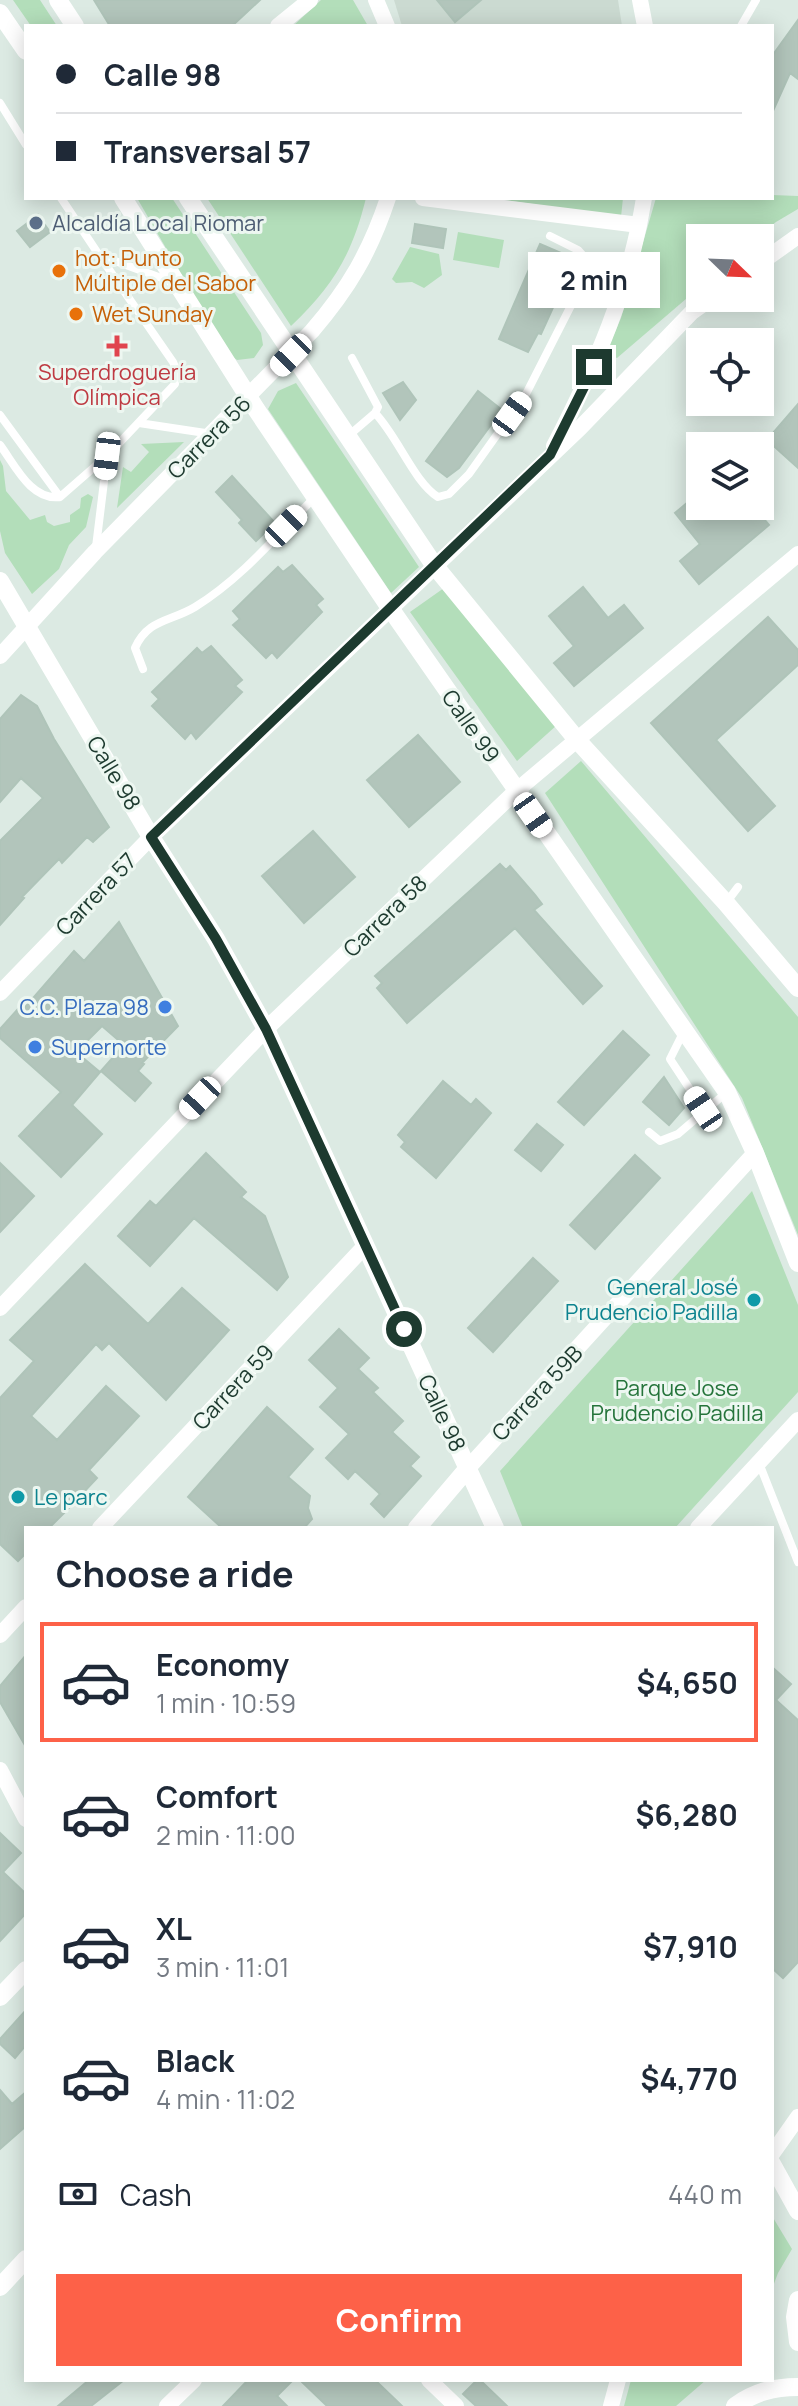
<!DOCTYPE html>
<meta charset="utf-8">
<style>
:root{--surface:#fff;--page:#f6f6f7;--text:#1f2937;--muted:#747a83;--line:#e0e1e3;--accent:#fd6148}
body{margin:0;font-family:Manrope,sans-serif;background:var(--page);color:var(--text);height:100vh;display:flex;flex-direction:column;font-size:30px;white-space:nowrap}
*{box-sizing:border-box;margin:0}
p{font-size:26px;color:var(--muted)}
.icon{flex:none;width:44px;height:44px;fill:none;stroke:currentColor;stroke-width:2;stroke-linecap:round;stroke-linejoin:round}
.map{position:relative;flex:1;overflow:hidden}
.sheet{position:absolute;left:24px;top:1526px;width:750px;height:856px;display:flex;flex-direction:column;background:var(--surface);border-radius:0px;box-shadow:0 4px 20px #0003}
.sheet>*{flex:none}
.guide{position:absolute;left:24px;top:24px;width:750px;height:176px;border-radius:0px;box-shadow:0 4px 20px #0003;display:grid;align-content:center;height:176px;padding:0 32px;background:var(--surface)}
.needle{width:52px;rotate:113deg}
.tools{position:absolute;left:686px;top:224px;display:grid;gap:16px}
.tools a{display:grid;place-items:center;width:88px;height:88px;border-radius:0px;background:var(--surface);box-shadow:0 4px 20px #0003;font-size:40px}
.end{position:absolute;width:36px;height:36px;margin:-18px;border:10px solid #1d3a2f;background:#fff;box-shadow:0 0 0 4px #fff}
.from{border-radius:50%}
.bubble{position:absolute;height:56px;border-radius:0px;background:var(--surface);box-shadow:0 4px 20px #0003;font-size:26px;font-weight:700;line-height:56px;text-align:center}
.car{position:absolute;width:24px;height:48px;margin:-24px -12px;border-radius:10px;box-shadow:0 0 6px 2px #0007;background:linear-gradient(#fff 24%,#345 0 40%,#fff 0 76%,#345 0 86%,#fff 0)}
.guide b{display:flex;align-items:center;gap:28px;height:76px;font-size:30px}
.guide b+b{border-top:2px solid var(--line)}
.guide i{width:20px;height:20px;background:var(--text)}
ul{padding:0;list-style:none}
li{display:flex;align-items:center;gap:24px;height:120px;margin:0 16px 12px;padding:0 16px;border:4px solid transparent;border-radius:0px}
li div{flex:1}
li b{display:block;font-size:30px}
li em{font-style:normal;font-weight:700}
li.on{border-color:var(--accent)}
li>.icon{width:72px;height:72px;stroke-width:1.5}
h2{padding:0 32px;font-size:36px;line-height:96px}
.pay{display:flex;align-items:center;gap:20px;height:88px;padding:0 32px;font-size:30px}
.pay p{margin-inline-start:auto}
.cta{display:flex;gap:16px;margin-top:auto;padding:16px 32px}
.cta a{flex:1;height:92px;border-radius:0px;background:var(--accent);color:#fff;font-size:32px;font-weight:700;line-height:92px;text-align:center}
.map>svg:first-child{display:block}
</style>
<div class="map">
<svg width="798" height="2406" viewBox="0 0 798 2406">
<rect width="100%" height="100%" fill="#dceae3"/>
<path fill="#cbdad1" d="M394 0H618L622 26H402Z"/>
<path fill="#b3deba" d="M13 0H40L57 26H31Z
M321 0H353L368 26H293Z
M772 195 798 196V209L776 222 757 238H700V287L617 358 606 353 621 318 656 198H772Z
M137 198H172L261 333 263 345 254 358 237 360 226 352Z
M207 198H366C352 255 333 286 291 326Z
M491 198H623L621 217Z
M458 232 504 240 499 268 453 260Z
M410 247 439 254 442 275 424 288 412 282 396 283 392 279Z
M296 383 419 567 391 593 268 409 278 391Z
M184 442 117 508 123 467 131 472 149 452 141 444Z
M0 460 3 466 6 491 30 520 45 515 47 522 54 526 70 522V515L80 508 81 498 88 494 93 497 86 527 69 545 59 569 32 594 5 553 0 531Z
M444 588 557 725 517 761 410 612Z
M581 761 798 1017V1235L742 1098 545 793Z
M752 1191 798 1305V1392L675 1528H523L500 1471Z
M772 2216 792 2249 778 2273 772 2289Z
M631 2380H706L676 2406H624Z"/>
<path fill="#b2c5bb" stroke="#afc4b9" stroke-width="2" d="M94 0H260L232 26H110Z
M437 0H481L455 22Z
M798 20V79L790 73 772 113V56Z
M38 215 50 232 30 247 17 231Z
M415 224 446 229 443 248 412 243Z
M540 244 575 259 541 334 538 333 528 352 499 339Z
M403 382 416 400 400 420 383 393Z
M478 391 502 410 459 468 447 477 426 461Z
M798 404V468L767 440Z
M232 476 275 523 256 541 239 523 242 520 216 492Z
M700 492V506H727L734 515 745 506H753L769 525 699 584 680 561 700 544 675 513Z
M292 565 323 599 316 605 322 612 277 658 272 652 266 658 233 625 240 619 233 611 278 567 283 572Z
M583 587 608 618 624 605 643 628 574 686 554 663 574 646 549 616Z
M768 617 798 650V665L716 740 775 806 748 831 651 723Z
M211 646 242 680 235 686 242 692 196 739 191 732 185 739 152 706 159 699 152 692 197 648 202 653Z
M21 695 37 706 54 739 109 827 93 842 87 837 62 863 59 859 22 897 24 898 0 925V841L43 798 21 778 0 802V719Z
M418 735 460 782 409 827 367 780Z
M313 831 355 877 304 923 262 876Z
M500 864 506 870 510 866 535 895 542 904 534 910 602 986 583 1004 515 928 407 1023 377 988 382 983 375 976Z
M119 922 178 1026 142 1063 144 1064 138 1071 151 1083 135 1101 101 1071 124 1045 102 1026 76 1052 100 1072 72 1105 102 1134 61 1177 19 1136 61 1092 0 1038V1029L18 1009 21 1012 74 951 84 961Z
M623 1031 649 1055 584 1125 558 1102Z
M664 1077 684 1108 669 1125 643 1102Z
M443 1081 471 1105 476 1099 491 1113 436 1178 401 1147 405 1142 398 1135Z
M537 1124 563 1145 541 1171 515 1150Z
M206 1153 246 1192 241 1197 265 1216 288 1277 277 1290 194 1218 150 1266 118 1236 150 1201 156 1206Z
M635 1155 660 1178 595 1249 570 1225Z
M0 1163 34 1196 0 1232Z
M533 1258 558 1281 493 1352 468 1328Z
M85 1264 148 1324 182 1288 229 1330 166 1400 109 1343 102 1350 96 1344 31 1416 57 1440 106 1386 139 1416 89 1470 97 1478 65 1512 49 1528H26V1553L18 1561 0 1544V1398L34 1361 10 1340Z
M339 1329 369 1358 358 1369 378 1388 373 1392 403 1421 392 1432 419 1457 410 1466 421 1476 384 1517 371 1504 380 1494 355 1471 348 1479 326 1458 349 1434 320 1407 338 1388 309 1360Z
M267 1407 313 1449 288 1477 310 1496 308 1508 312 1519 304 1528H222L188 1497Z
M26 1655V1747L0 1702V1686Z
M772 1667 791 1684 776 1700 798 1720V1962L783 1978 772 1968Z
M0 1833 21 1853 3 1872 26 1894V1913L0 1941Z
M26 2010V2045L15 2058 0 2044V2039Z
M0 2090 12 2104 26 2092V2126L0 2149Z
M89 2380H124L91 2406H58Z
M248 2380H293L277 2396 287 2406H223Z
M300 2380H375L402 2406H327Z
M477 2380H480L507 2406H476L463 2394Z"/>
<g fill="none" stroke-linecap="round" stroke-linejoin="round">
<path stroke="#fff" stroke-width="8" d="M741 26 756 0
M0 103 26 145
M61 198 99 255 172 282
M375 413C398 437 414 482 438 497L449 494 469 474 526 394 581 286 587 260 578 250 550 236
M0 415 60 497
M139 423 212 434
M347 437 375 413 378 407 352 358
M0 445C15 465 31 501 60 497L107 456 175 384 176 369 173 362 99 255
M96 547 107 457
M143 669 135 648C148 619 170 622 195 607 242 578 277 535 315 497
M726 903 738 887
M684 1031 670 1059 703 1109
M649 1132 660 1141 678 1134 727 1092
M759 1463 798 1562"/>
<path stroke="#fff" stroke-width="16" d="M376 0 387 26
M640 0 645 26
M278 26 310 0
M423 198 639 225
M760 263 798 236
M554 446C595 367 630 287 644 198
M0 656 95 552 312 331C349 288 370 252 388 198
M0 993 151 837 580 428 692 312 712 298
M0 1308 266 1029 516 791 798 554
M468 1468 755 1153
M100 1528 365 1246
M698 1528 798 1420
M0 1635 26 1607
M0 1770 26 1819
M772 2154 798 2117
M429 2380 456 2406
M167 2406 194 2380
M611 2406 618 2380"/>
<path stroke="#fff" stroke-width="18" d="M58 0 75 26
M0 13 26 51
M123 198 256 409 390 608 727 1092 755 1153 798 1263
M188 198 434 565 578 741 726 903 798 988
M0 581 151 837 216 939 266 1029 495 1528
M417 1528 468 1468
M0 1997 26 1970
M772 2164 798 2211
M0 2287 26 2259
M798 2300 795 2317 798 2342
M735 2406C755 2392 773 2387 798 2387"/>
</g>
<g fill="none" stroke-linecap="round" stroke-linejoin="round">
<path stroke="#1d3a2f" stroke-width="10" d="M404 1329 266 1029 216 939 151 837 550 455 594 367"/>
</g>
<circle fill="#5c6f8a" stroke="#edf7f1" stroke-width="3" cx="36" cy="223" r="8"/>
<g fill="#e8710a" stroke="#edf7f1" stroke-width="3">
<circle cx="59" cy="271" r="8"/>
<circle cx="76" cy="314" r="8"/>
</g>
<path fill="#e0444e" stroke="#edf7f1" stroke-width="3" d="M113 334h8v8h8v8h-8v8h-8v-8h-8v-8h8z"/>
<g fill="#3f7fe0" stroke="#edf7f1" stroke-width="3">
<circle cx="165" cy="1007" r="8"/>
<circle cx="35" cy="1047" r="8"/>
</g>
<g fill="#0f9aa8" stroke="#edf7f1" stroke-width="3">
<circle cx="754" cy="1300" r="8"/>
<circle cx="18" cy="1497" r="8"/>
</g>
<g text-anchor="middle" stroke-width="6" stroke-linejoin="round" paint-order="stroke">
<g font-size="22" fill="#4e5e75" stroke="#edf7f1" text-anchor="start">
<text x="52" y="231">Alcaldía Local Riomar</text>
</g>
<g font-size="22" fill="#c56008" stroke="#edf7f1" text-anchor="start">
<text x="75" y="266">hot: Punto<tspan x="75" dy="25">Múltiple del Sabor</tspan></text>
<text x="92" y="322">Wet Sunday</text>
</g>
<g font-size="22" fill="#be3a42" stroke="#edf7f1">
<text x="117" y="380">Superdroguería<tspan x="117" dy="25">Olímpica</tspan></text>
</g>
<g font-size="22" fill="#1d3a2f" stroke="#edf7f1">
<text transform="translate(209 437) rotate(-45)" y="8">Carrera 56</text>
<text transform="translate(471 726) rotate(55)" y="8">Calle 99</text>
<text transform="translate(114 773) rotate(59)" y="8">Calle 98</text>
<text transform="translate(96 894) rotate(-46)" y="8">Carrera 57</text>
<text transform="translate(385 916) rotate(-44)" y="8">Carrera 58</text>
<text transform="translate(233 1387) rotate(-47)" y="8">Carrera 59</text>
<text transform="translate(537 1393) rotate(-47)" y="8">Carrera 59B</text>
<text transform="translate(442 1413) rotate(65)" y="8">Calle 98</text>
</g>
<g font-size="22" fill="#366cbe" stroke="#edf7f1" text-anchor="end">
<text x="149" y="1015">C.C. Plaza 98</text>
<text x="51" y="1055" text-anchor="start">Supernorte</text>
</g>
<g font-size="22" fill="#0d838f" stroke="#edf7f1" text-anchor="end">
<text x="738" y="1295">General José<tspan x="738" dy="25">Prudencio Padilla</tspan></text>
<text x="34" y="1505" text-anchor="start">Le parc</text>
</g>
<g font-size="22" fill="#25743b" stroke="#edf7f1">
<text x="677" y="1396">Parque Jose<tspan x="677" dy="25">Prudencio Padilla</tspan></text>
</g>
</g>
</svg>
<div class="tools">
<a><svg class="needle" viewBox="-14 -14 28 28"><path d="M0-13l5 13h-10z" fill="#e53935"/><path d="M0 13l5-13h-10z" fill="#747a83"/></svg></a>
<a><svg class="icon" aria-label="locate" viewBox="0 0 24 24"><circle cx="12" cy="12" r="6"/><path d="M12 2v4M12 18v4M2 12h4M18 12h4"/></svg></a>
<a><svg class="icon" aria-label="layers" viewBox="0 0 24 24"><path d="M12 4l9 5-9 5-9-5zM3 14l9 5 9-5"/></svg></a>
</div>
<i class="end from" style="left:404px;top:1329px"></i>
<i class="end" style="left:594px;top:367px"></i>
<div class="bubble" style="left:528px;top:252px;width:132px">2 min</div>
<i class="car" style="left:291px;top:355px;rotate:224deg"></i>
<i class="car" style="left:512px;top:414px;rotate:36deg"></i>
<i class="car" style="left:107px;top:456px;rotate:187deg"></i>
<i class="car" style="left:286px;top:526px;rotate:45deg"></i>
<i class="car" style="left:533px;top:815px;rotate:145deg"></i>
<i class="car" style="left:200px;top:1098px;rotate:223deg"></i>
<i class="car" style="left:703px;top:1109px;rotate:326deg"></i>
<div class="guide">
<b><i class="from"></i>Calle 98</b>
<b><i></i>Transversal 57</b>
</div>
<section class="sheet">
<h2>Choose a ride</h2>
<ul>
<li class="on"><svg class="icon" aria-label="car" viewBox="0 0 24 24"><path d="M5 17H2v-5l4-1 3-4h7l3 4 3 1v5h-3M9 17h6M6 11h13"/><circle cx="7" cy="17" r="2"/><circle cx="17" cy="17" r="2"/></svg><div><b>Economy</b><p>1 min · 10:59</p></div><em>$4,650</em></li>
<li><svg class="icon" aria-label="car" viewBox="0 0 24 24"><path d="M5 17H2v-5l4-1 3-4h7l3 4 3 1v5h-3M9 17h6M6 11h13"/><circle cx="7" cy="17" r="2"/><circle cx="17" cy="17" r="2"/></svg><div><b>Comfort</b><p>2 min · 11:00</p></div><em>$6,280</em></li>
<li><svg class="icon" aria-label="car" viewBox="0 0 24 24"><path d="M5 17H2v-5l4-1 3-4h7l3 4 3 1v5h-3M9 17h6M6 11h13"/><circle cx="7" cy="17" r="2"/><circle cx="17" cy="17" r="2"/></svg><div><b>XL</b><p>3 min · 11:01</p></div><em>$7,910</em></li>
<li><svg class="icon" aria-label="car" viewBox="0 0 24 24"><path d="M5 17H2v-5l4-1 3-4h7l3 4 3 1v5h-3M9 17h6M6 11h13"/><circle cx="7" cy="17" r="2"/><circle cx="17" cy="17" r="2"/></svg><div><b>Black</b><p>4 min · 11:02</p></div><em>$4,770</em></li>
</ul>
<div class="pay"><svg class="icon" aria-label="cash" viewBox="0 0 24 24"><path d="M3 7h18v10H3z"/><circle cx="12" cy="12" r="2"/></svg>Cash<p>440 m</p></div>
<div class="cta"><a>Confirm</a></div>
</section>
</div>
